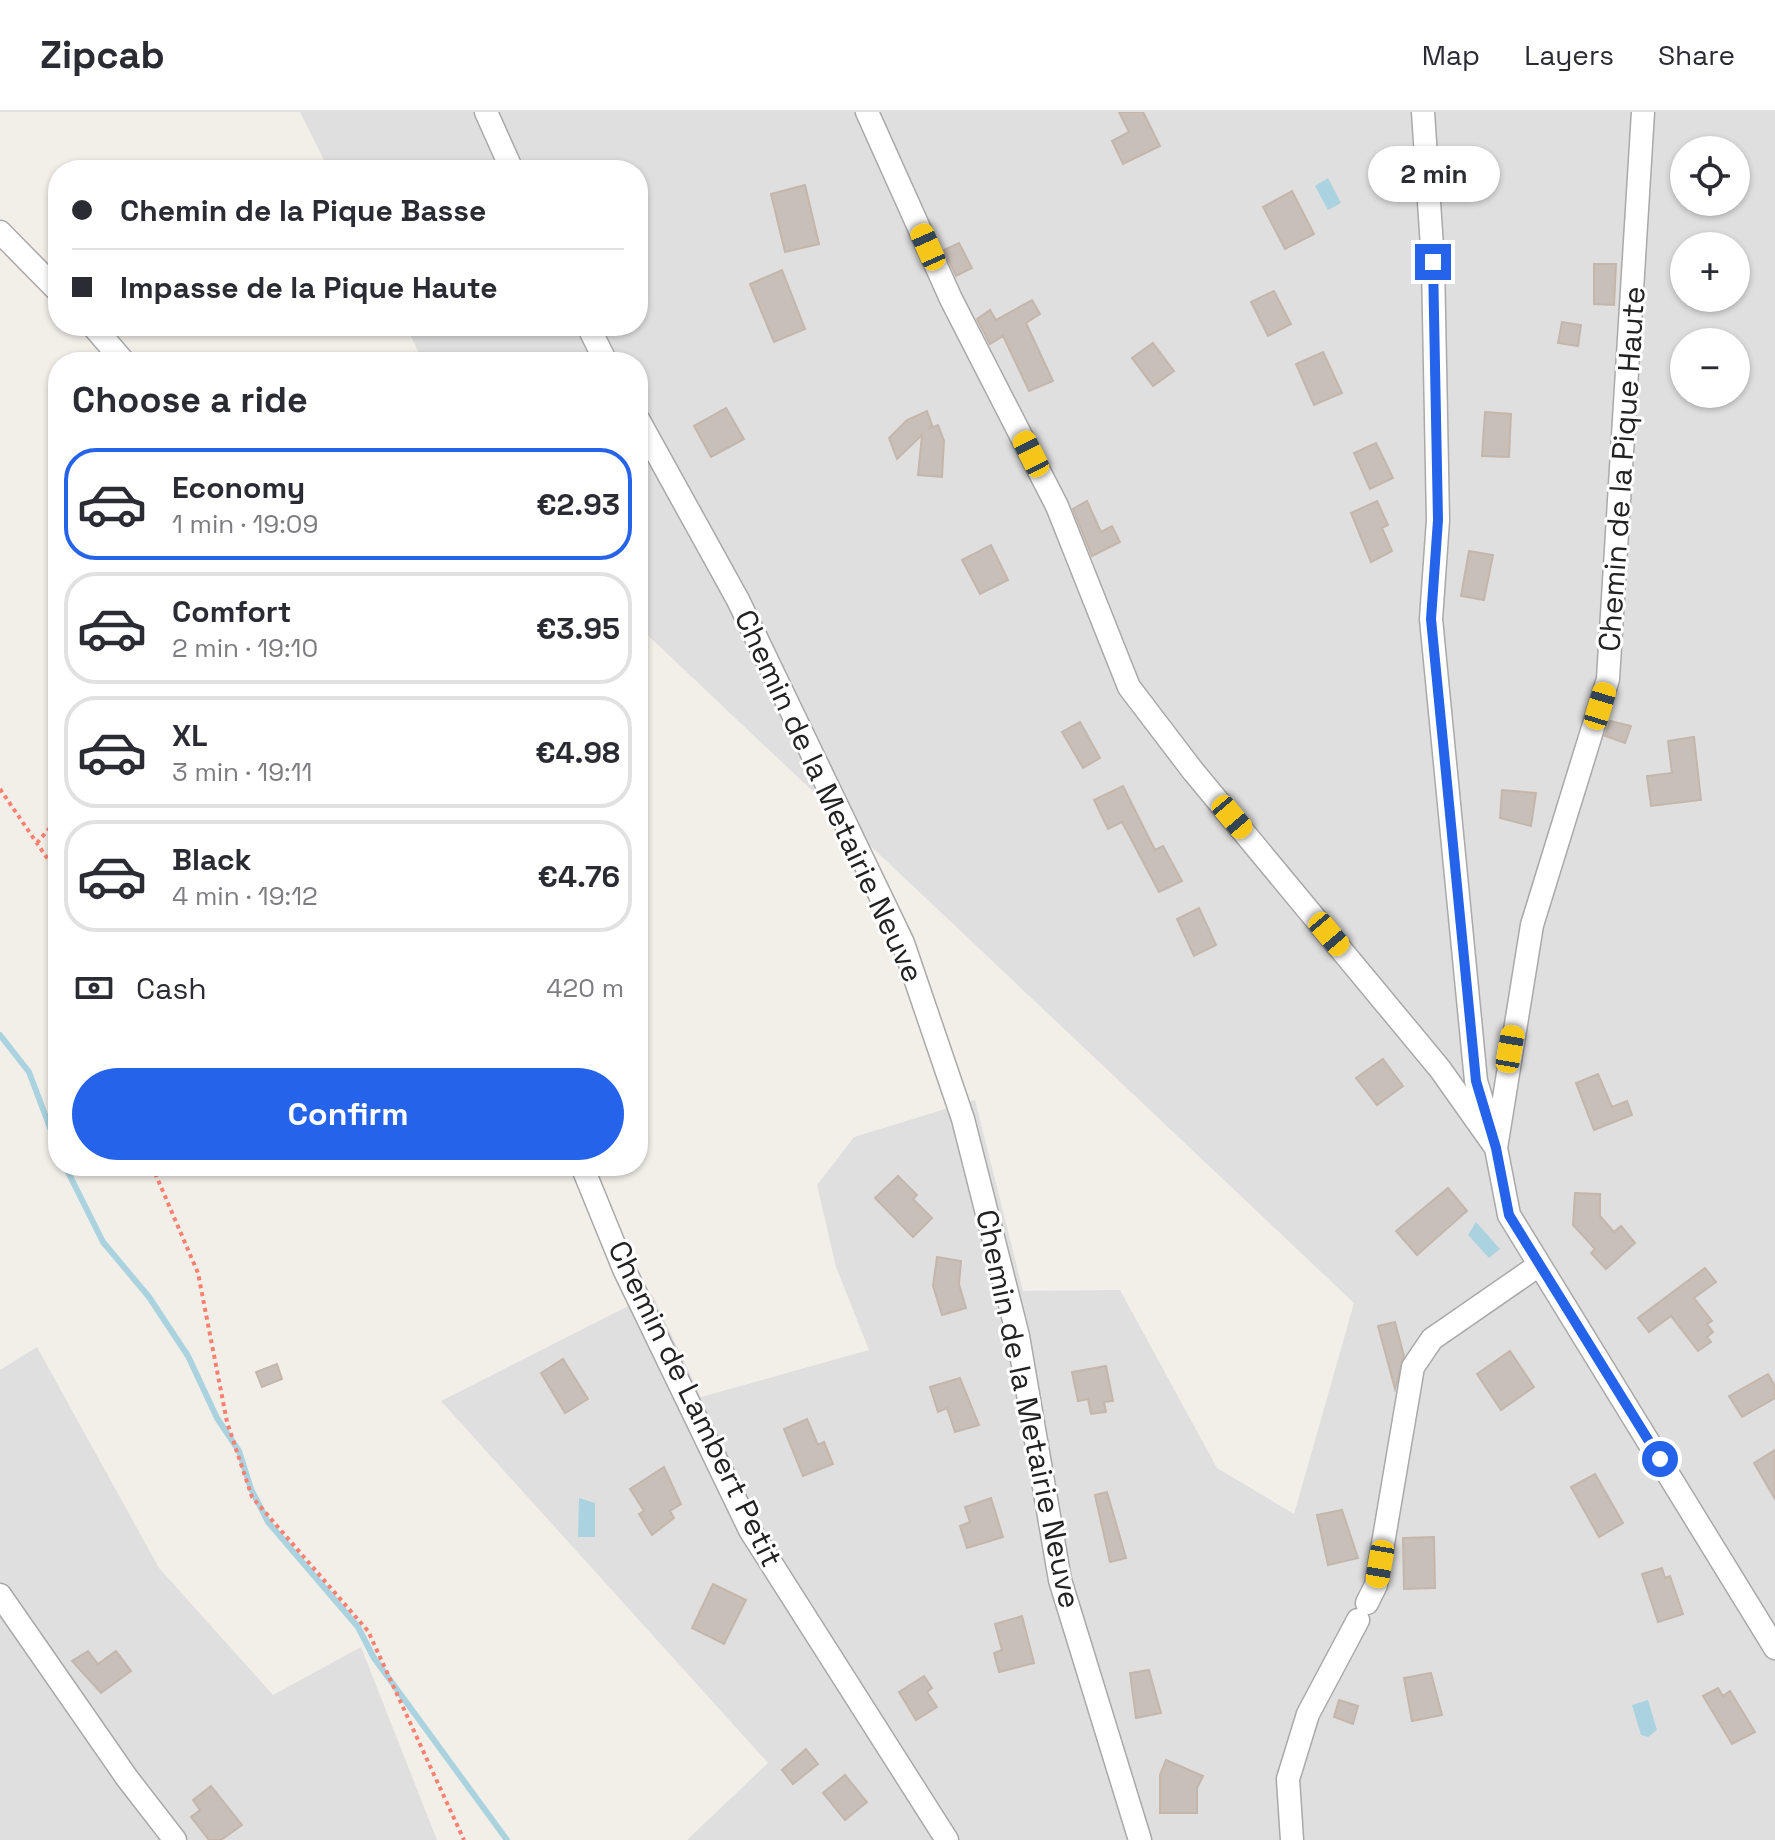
<!DOCTYPE html>
<meta charset="utf-8">
<style>
:root{--surface:#fff;--page:#f7f7f7;--text:#2b2b33;--muted:#7c7c81;--line:#e1e1e2;--accent:#2563eb}
body{margin:0;font-family:"Space Grotesk",sans-serif;background:var(--page);color:var(--text);height:100vh;display:flex;flex-direction:column;font-size:30px;white-space:nowrap}
*{box-sizing:border-box;margin:0}
p{font-size:26px;color:var(--muted)}
.icon{flex:none;width:44px;height:44px;fill:none;stroke:currentColor;stroke-width:2;stroke-linecap:round;stroke-linejoin:round}
.map{position:relative;flex:1;overflow:hidden}
.details{position:absolute;left:48px;top:240px;width:600px;height:824px;display:flex;flex-direction:column;background:var(--surface);border-radius:32px;box-shadow:0 2px 6px #0004}
.details>*{flex:none}
.banner{position:absolute;left:48px;top:48px;width:600px;height:176px;border-radius:32px;box-shadow:0 2px 6px #0004;display:grid;align-content:center;height:176px;padding:0 24px;background:var(--surface)}
.buttons{position:absolute;left:1670px;top:24px;display:grid;gap:16px}
.buttons a{display:grid;place-items:center;width:80px;height:80px;border-radius:50%;background:var(--surface);box-shadow:0 2px 6px #0004;font-size:40px}
.end{position:absolute;width:36px;height:36px;margin:-18px;border:10px solid #2563eb;background:#fff;box-shadow:0 0 0 4px #fff}
.from{border-radius:50%}
.bubble{position:absolute;height:56px;border-radius:28px;background:var(--surface);box-shadow:0 2px 6px #0004;font-size:26px;font-weight:800;line-height:56px;text-align:center}
.car{position:absolute;width:24px;height:48px;margin:-24px -12px;border-radius:10px;box-shadow:0 0 6px 2px #0007;background:linear-gradient(#f5c518 24%,#345 0 40%,#f5c518 0 76%,#345 0 86%,#f5c518 0)}
.banner b{display:flex;align-items:center;gap:28px;height:76px;font-size:30px}
.banner b+b{border-top:2px solid var(--line)}
.banner i{width:20px;height:20px;background:var(--text)}
ul{padding:0;list-style:none}
li{display:flex;align-items:center;gap:24px;height:112px;margin:0 16px 12px;padding:0 8px;border:4px solid var(--line);border-radius:32px}
li div{flex:1}
li b{display:block;font-size:30px}
li em{font-style:normal;font-weight:800}
li.on{border-color:var(--accent)}
li>.icon{width:72px;height:72px;stroke-width:1.5}
h2{padding:0 24px;font-size:36px;line-height:96px}
.pay{display:flex;align-items:center;gap:20px;height:88px;padding:0 24px;font-size:30px}
.pay p{margin-inline-start:auto}
.button{display:flex;gap:16px;margin-top:auto;padding:16px 24px}
.button a{flex:1;height:92px;border-radius:48px;background:var(--accent);color:#fff;font-size:32px;font-weight:800;line-height:92px;text-align:center}
header{display:flex;align-items:center;gap:48px;box-sizing:border-box;height:112px;padding:0 40px;background:var(--surface);border-bottom:2px solid var(--line)}
header strong{font-size:38px}
nav{display:flex;gap:44px;margin-inline-start:auto;font-size:28px}
.map>svg:first-child{display:block}
</style>
<header>
<strong>Zipcab</strong>
<nav><a>Map</a><a>Layers</a><a>Share</a></nav>
</header>
<div class="map">
<svg width="1775" height="1728" viewBox="0 0 1775 1728">
<rect width="100%" height="100%" fill="#f2efe9"/>
<path fill="#e0dfdf" fill-rule="evenodd" d="M300 0H1775V1728H687L768 1651 441 1289 652 1182 701 1285 869 1238 836 1155 817 1073 854 1025 975 988 1023 1179 1120 1178 1217 1356 1294 1402 1354 1191 638 514V250H423L406 214H638V58H329ZM1684 38H1736V90H1684ZM1684 134H1736V186H1684ZM1684 230H1736V282H1684Z
M37 1235 159 1456 273 1583 361 1535 437 1728H0V1258Z"/>
<path fill="#aad3df" d="M1328 66 1341 91 1328 98 1315 74Z
M1476 1110 1500 1137 1489 1146 1468 1123Z
M579 1386 595 1391V1425H578Z
M1648 1588 1657 1618 1648 1625 1641 1623 1632 1593Z"/>
<g fill="none" stroke-linecap="round" stroke-linejoin="round">
<path stroke="#aad3df" stroke-width="6" d="M0 923 29 960 58 1037
M65 1054 103 1130 149 1185 188 1244 217 1306 239 1339 251 1377 268 1410 358 1515 374 1546 507 1728"/>
</g>
<path fill="#c7bfb8" stroke="#c4b6ab" stroke-width="2" d="M1119 0H1143L1160 34 1123 52 1112 29 1129 20Z
M805 73 819 132 785 140 771 82Z
M1292 79 1314 122 1285 137 1263 95Z
M959 131 972 156 956 164 944 138Z
M1594 152H1616L1614 193 1594 192Z
M782 158 805 217 774 230 750 172Z
M1274 179 1291 212 1268 224 1251 190Z
M1032 188 1040 202 1026 211 1053 269 1029 279 1003 224 990 232 977 207 990 198 996 208Z
M1562 210 1581 213 1578 234 1558 231Z
M1153 231 1174 259 1153 274 1132 246Z
M1323 240 1342 281 1314 293 1296 252Z
M726 296 744 327 711 345 694 314Z
M927 299 932 313 930 316 938 313 944 329 942 365 918 363 922 323 897 347 889 326 907 308Z
M1485 300 1511 302 1509 345 1482 344Z
M1376 331 1393 366 1370 377 1354 341Z
M1087 389 1101 420 1112 414 1120 430 1092 444 1073 397Z
M1377 389 1388 413 1382 416 1392 439 1371 450 1351 401Z
M991 433 1008 468 980 482 962 448Z
M1469 439 1493 443 1484 488 1461 484Z
M1610 609 1631 614 1625 631 1605 624Z
M1080 610 1100 646 1083 656 1062 620Z
M1694 625 1701 688 1651 694 1647 664 1672 661 1668 629Z
M1123 674 1155 738 1163 734 1182 769 1159 780 1122 710 1108 717 1094 688Z
M1502 678 1536 681 1531 714 1500 706Z
M1199 796 1216 833 1194 844 1177 807Z
M1383 947 1403 974 1377 993 1356 966Z
M1598 962 1612 995 1627 989 1632 1003 1594 1018 1576 971Z
M898 1064 917 1083 913 1087 932 1106 913 1125 875 1086Z
M1448 1076 1467 1099 1417 1143 1396 1119Z
M1575 1081 1600 1082V1104L1614 1120 1621 1114 1635 1131 1606 1157 1591 1141 1595 1137 1573 1113Z
M937 1145 961 1149 959 1172 966 1196 942 1203 933 1174Z
M1705 1156 1716 1170 1694 1186 1712 1209 1707 1212 1713 1220 1707 1225 1711 1230 1698 1239 1671 1204 1649 1220 1638 1206Z
M1395 1210 1404 1244 1395 1277 1378 1214Z
M1510 1239 1534 1275 1501 1298 1477 1262Z
M563 1247 588 1287 565 1301 541 1261Z
M277 1252 282 1267 262 1275 256 1260Z
M1106 1254 1113 1289 1104 1290 1106 1300 1091 1302 1088 1287 1078 1289 1072 1260Z
M1768 1262 1775 1274V1286L1742 1305 1729 1284Z
M960 1266 979 1313 955 1320 947 1296 938 1300 930 1275Z
M807 1307 818 1333 824 1330 833 1352 803 1364 784 1317Z
M1775 1338V1387L1754 1351Z
M664 1355 681 1392 670 1399 674 1406 652 1423 639 1402 644 1399 630 1377Z
M1595 1362 1623 1411 1599 1425 1571 1375Z
M1107 1380 1126 1446 1110 1450 1095 1383Z
M991 1386 1003 1425 967 1436 960 1414 970 1410 965 1395Z
M1342 1398 1358 1446 1328 1453 1317 1403Z
M1434 1425 1435 1476 1404 1477 1403 1426Z
M1662 1456 1665 1466 1670 1464 1683 1502 1658 1510 1642 1462Z
M713 1472 746 1488 724 1532 692 1516Z
M1022 1504 1034 1551 999 1560 994 1541 1002 1538 995 1512Z
M88 1539 98 1552 116 1539 131 1559 101 1581 72 1549Z
M1149 1558 1161 1601 1136 1606 1130 1561Z
M1431 1561 1442 1603 1412 1609 1404 1566Z
M924 1564 932 1576 927 1580 937 1595 916 1608 899 1580Z
M1718 1576 1723 1584 1730 1579 1755 1620 1732 1632 1703 1584Z
M1339 1588 1358 1594 1353 1612 1334 1605Z
M806 1637 818 1652 793 1672 782 1658Z
M1166 1648 1203 1664 1197 1676V1701H1160V1663Z
M845 1663 867 1690 845 1708 823 1681Z
M211 1674 242 1713 221 1728H209L191 1705 200 1698 193 1688Z"/>
<g fill="none" stroke-linecap="round" stroke-linejoin="round">
<g stroke="#a9a9a9" stroke-width="25">
<path id="minor" d="M486 0 512 58
M867 0 951 187 1057 394 1129 575 1193 659 1440 957 1496 1036 1509 1103 1775 1536
M1423 0 1433 150 1438 408 1431 507 1476 969 1490 1016
M0 120 58 179
M93 214 124 250
M588 214 606 250
M638 307 738 488 903 831 963 1007 1018 1224 1060 1468 1140 1728
M1496 1036 1532 813 1608 567 1643 0
M582 1054 624 1157 750 1418 947 1728
M0 1483 127 1666 175 1728
M1367 1491 1376 1473 1413 1255 1432 1227 1539 1153
M1292 1728 1288 1667 1308 1602 1358 1508"/>
</g>
<path stroke="#fa8072" stroke-width="4" stroke-dasharray="4 4" stroke-linecap="butt" d="M0 677 58 762
M37 731 58 706
M152 1054 198 1161 227 1310 252 1385 368 1519 464 1728"/>
<use href="#minor" stroke="#fff" stroke-width="22"/>
</g>
<g fill="none" stroke-linecap="round" stroke-linejoin="round">
<path stroke="#2563eb" stroke-width="10" d="M1433 150 1438 408 1431 507 1476 969 1496 1036 1509 1103 1660 1347"/>
</g>
<g text-anchor="middle" stroke-width="6" stroke-linejoin="round" paint-order="stroke">
<g font-size="30" fill="#222" stroke="#fff">
<text transform="translate(1622 357) rotate(-86)" y="10">Chemin de la Pique Haute</text>
<text transform="translate(829 684) rotate(65)" y="10">Chemin de la Metairie Neuve</text>
<text transform="translate(695 1292) rotate(64)" y="10">Chemin de Lambert Petit</text>
<text transform="translate(1028 1297) rotate(78)" y="10">Chemin de la Metairie Neuve</text>
</g>
</g>
</svg>
<div class="buttons">
<a><svg class="icon" aria-label="locate" viewBox="0 0 24 24"><circle cx="12" cy="12" r="6"/><path d="M12 2v4M12 18v4M2 12h4M18 12h4"/></svg></a>
<a>+</a>
<a>−</a>
</div>
<i class="end from" style="left:1660px;top:1347px"></i>
<i class="end" style="left:1433px;top:150px"></i>
<div class="bubble" style="left:1368px;top:34px;width:132px">2 min</div>
<i class="car" style="left:928px;top:135px;rotate:336deg"></i>
<i class="car" style="left:1031px;top:342px;rotate:333deg"></i>
<i class="car" style="left:1600px;top:594px;rotate:17deg"></i>
<i class="car" style="left:1232px;top:705px;rotate:140deg"></i>
<i class="car" style="left:1329px;top:822px;rotate:140deg"></i>
<i class="car" style="left:1510px;top:937px;rotate:10deg"></i>
<i class="car" style="left:1380px;top:1452px;rotate:190deg"></i>
<div class="banner">
<b><i class="from"></i>Chemin de la Pique Basse</b>
<b><i></i>Impasse de la Pique Haute</b>
</div>
<section class="details">
<h2>Choose a ride</h2>
<ul>
<li class="on"><svg class="icon" aria-label="car" viewBox="0 0 24 24"><path d="M5 17H2v-5l4-1 3-4h7l3 4 3 1v5h-3M9 17h6M6 11h13"/><circle cx="7" cy="17" r="2"/><circle cx="17" cy="17" r="2"/></svg><div><b>Economy</b><p>1 min · 19:09</p></div><em>€2.93</em></li>
<li><svg class="icon" aria-label="car" viewBox="0 0 24 24"><path d="M5 17H2v-5l4-1 3-4h7l3 4 3 1v5h-3M9 17h6M6 11h13"/><circle cx="7" cy="17" r="2"/><circle cx="17" cy="17" r="2"/></svg><div><b>Comfort</b><p>2 min · 19:10</p></div><em>€3.95</em></li>
<li><svg class="icon" aria-label="car" viewBox="0 0 24 24"><path d="M5 17H2v-5l4-1 3-4h7l3 4 3 1v5h-3M9 17h6M6 11h13"/><circle cx="7" cy="17" r="2"/><circle cx="17" cy="17" r="2"/></svg><div><b>XL</b><p>3 min · 19:11</p></div><em>€4.98</em></li>
<li><svg class="icon" aria-label="car" viewBox="0 0 24 24"><path d="M5 17H2v-5l4-1 3-4h7l3 4 3 1v5h-3M9 17h6M6 11h13"/><circle cx="7" cy="17" r="2"/><circle cx="17" cy="17" r="2"/></svg><div><b>Black</b><p>4 min · 19:12</p></div><em>€4.76</em></li>
</ul>
<div class="pay"><svg class="icon" aria-label="cash" viewBox="0 0 24 24"><path d="M3 7h18v10H3z"/><circle cx="12" cy="12" r="2"/></svg>Cash<p>420 m</p></div>
<div class="button"><a>Confirm</a></div>
</section>
</div>
